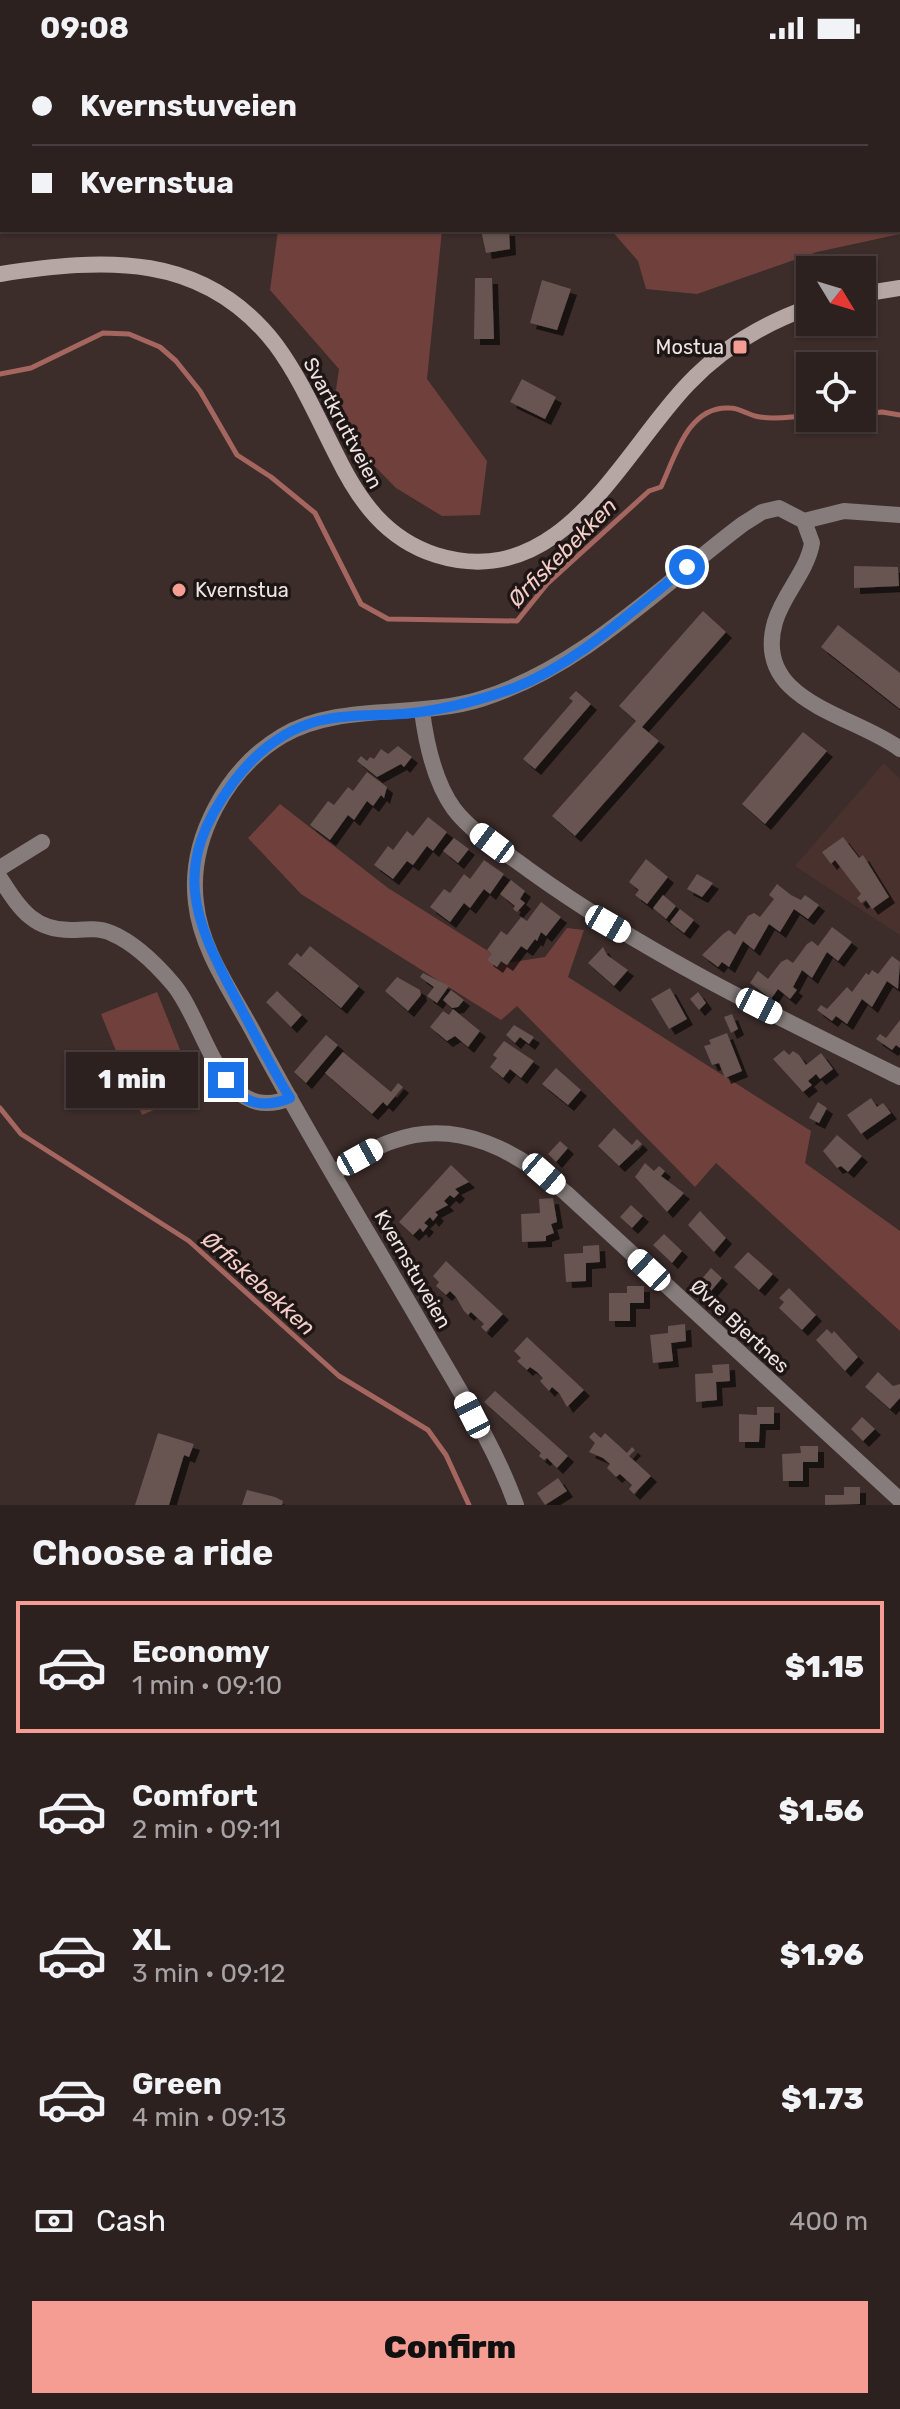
<!DOCTYPE html>
<meta charset="utf-8">
<style>
:root{--surface:#2d2120;--page:#352929;--text:#f1f3f6;--muted:#a7a3a5;--line:#483e3e;--accent:#f59c93}
body{margin:0;font-family:Rubik,sans-serif;background:var(--page);color:var(--text);height:100vh;display:flex;flex-direction:column;font-size:30px;white-space:nowrap}
*{box-sizing:border-box;margin:0}
p{font-size:26px;color:var(--muted)}
.icon{flex:none;width:44px;height:44px;fill:none;stroke:currentColor;stroke-width:2;stroke-linecap:round;stroke-linejoin:round}
.map{position:relative;height:1449px;overflow:hidden}
.details{display:flex;flex-direction:column;background:var(--surface);flex:1}
.details>*{flex:none}
.banner{position:absolute;left:0px;top:0px;width:900px;height:176px;box-shadow:0 2px 6px #0004,0 0 0 2px var(--line);display:grid;align-content:center;height:176px;padding:0 32px;background:var(--surface)}
.needle{width:52px;rotate:128deg}
.tools{position:absolute;left:796px;top:200px;display:grid;gap:16px}
.tools a{display:grid;place-items:center;width:80px;height:80px;border-radius:0px;background:var(--surface);box-shadow:0 2px 6px #0004,0 0 0 2px var(--line);font-size:40px}
.end{position:absolute;width:36px;height:36px;margin:-18px;border:10px solid #1a73e8;background:#fff;box-shadow:0 0 0 4px #fff}
.from{border-radius:50%}
.bubble{position:absolute;height:56px;border-radius:0px;background:var(--surface);box-shadow:0 2px 6px #0004,0 0 0 2px var(--line);font-size:26px;font-weight:800;line-height:56px;text-align:center}
.car{position:absolute;width:24px;height:48px;margin:-24px -12px;border-radius:10px;box-shadow:0 0 6px 2px #0007;background:linear-gradient(#fff 24%,#345 0 40%,#fff 0 76%,#345 0 86%,#fff 0)}
.banner b{display:flex;align-items:center;gap:28px;height:76px;font-size:30px}
.banner b+b{border-top:2px solid var(--line)}
.banner i{width:20px;height:20px;background:var(--text)}
ul{padding:0;list-style:none}
li{display:flex;align-items:center;gap:24px;height:132px;margin:0 16px 12px;padding:0 16px;border:4px solid transparent;border-radius:0px}
li div{flex:1}
li b{display:block;font-size:30px}
li em{font-style:normal;font-weight:800}
li.active{border-color:var(--accent)}
li>.icon{width:72px;height:72px;stroke-width:1.5}
h2{padding:0 32px;font-size:36px;line-height:96px}
.pay{display:flex;align-items:center;gap:20px;height:88px;padding:0 32px;font-size:30px}
.pay p{margin-inline-start:auto}
.button{display:flex;gap:16px;margin-top:auto;padding:16px 32px}
.button a{flex:1;height:92px;border-radius:0px;background:var(--accent);color:#111;font-size:32px;font-weight:800;line-height:92px;text-align:center}
.status{display:flex;justify-content:space-between;align-items:center;height:56px;padding:0 40px;background:var(--surface);direction:ltr}
.status svg{height:22px;fill:currentColor}
.map>svg:first-child{display:block}
</style>
<div class="status"><b>09:08</b><svg viewBox="0 0 49 12"><path d="M0 12V9h3v3zM5 12V6h3v6zM10 12V3h3v9zM15 12V0h3v12zM26 1h20v11H26zM47 4h2v5h-2z"/></svg></div>
<div class="map">
<svg width="900" height="1449" viewBox="0 0 900 1449">
<defs>
<filter id="shadow"><feDropShadow dx="6" dy="6" stdDeviation="0" flood-color="#0009"/></filter>
</defs>
<rect width="100%" height="100%" fill="#3c2c2a"/>
<path fill="#49312e" d="M884 707 900 723V879L795 810Z"/>
<path fill="#70413c" d="M0 0H900V178L817 196 697 238 646 233 638 205 611 174H898V2H2L0 66Z
M278 174H442L427 323 487 405 480 459 442 460 396 432 349 384 335 341 339 313 270 234Z
M280 748 388 832 507 907 545 901 567 872 584 874 568 921 811 1075 805 1107 900 1175V1275L716 1107 695 1131 517 950 501 964 301 838 248 782Z
M157 936 197 1036 142 1059 101 958Z"/>
<g fill="none" stroke-linecap="round" stroke-linejoin="round">
<path stroke="#a5665f" stroke-width="5" d="M0 318 31 312 103 277 129 278 160 291 176 305 200 335 237 399 271 421 315 457 361 548 388 563 517 565 547 528 649 435 661 431C675 401 688 349 730 352 741 352 749 360 760 361 776 364 794 360 810 360
M862 358 882 356 900 359
M0 1052 21 1078 189 1185 339 1320 428 1374 446 1399 469 1449"/>
</g>
<path fill="#675451" filter="url(#shadow)" d="M481 174H509L510 193 486 197Z
M475 222H492L494 283H474Z
M542 224 571 233 557 274 530 267Z
M522 323 556 341 545 363 510 346Z
M854 510 898 511 899 530 854 532Z
M703 555 726 576 642 671 659 685 575 780 552 760 636 665 619 650Z
M838 569 900 617V653L821 591Z
M576 635 591 648 535 713 523 703 573 645 569 642Z
M803 676 827 695 765 768 742 748Z
M398 690 412 701 404 711 401 708 377 721 357 705 361 700 367 705 370 701 374 703 381 693 388 698Z
M367 716 387 731 384 742 381 739 373 750 367 745 354 764 348 759 330 784 310 769 328 745 334 749 348 731 353 735Z
M428 761 447 776 433 795 427 790 413 809 407 805 393 823 374 809 388 790 393 794 407 775 413 780Z
M843 781 859 802 863 799 889 841 872 853 866 844 861 847 857 842 861 838 835 804 831 808 822 796Z
M454 782 469 793 458 807 443 795Z
M646 803 668 821 647 848 635 839 639 834 629 826Z
M484 804 504 818 490 838 484 833 470 852 464 847 450 866 430 851 444 833 450 837 464 818 470 823Z
M697 818 713 827 702 841 687 833Z
M511 824 525 835 520 843 525 847 517 856 513 853 515 850 500 838Z
M777 828 791 839 801 844 805 839 819 849 808 863 794 853 780 876 769 868 754 894 743 885 729 911 722 906 718 911 702 899 723 878 729 874 735 879 748 860 754 857 760 861 774 843 769 839Z
M663 839 676 850 666 863 653 852Z
M541 846 561 861 546 880 541 876 537 885 535 883 527 894 521 890 507 909 501 905 497 911 487 904 492 898 487 894 501 875 507 879 521 861 527 865Z
M680 853 694 864 684 877 670 866Z
M832 871 852 886 838 905 827 896 812 922 802 914 793 931 797 934 790 943 778 933 771 943 750 927 758 915 768 923 781 906 787 903 793 907 807 888 812 885 818 890Z
M310 890 359 930 341 952 288 908 297 897 301 901Z
M603 891 607 899 628 914 614 930 588 907Z
M892 900 900 906 898 933 887 925 872 951 862 943 847 968 836 960 832 965 817 954 821 949 827 953 847 931 852 936 866 917 869 919 872 914 878 918Z
M423 917 449 930 437 947 427 940 434 931 420 921Z
M397 921 420 934 421 939 408 955 385 935Z
M670 932 687 963 669 973 651 943Z
M451 934 464 944 458 951 452 952 443 944Z
M277 935 302 959 291 971 266 946Z
M698 936 706 947 699 954 690 943Z
M453 953 480 975 468 991 455 980 447 985 430 971 443 955 449 959Z
M732 958 738 973 731 977 724 961Z
M900 964V992L896 989 892 994 876 983 880 978 886 982Z
M514 969 534 981 529 988 520 981 515 987 506 979Z
M727 977 742 1015 725 1022 719 1007 712 1009 704 990 711 988 709 984Z
M326 979 338 989 306 1027 294 1016Z
M504 985 534 1005 521 1022 510 1013 503 1022 490 1011 497 1002 493 999Z
M784 994 789 999 793 995 799 999 806 1009 821 997 833 1013 820 1023 816 1018 808 1025 812 1029 803 1036 773 1003Z
M343 996 391 1036 398 1027 403 1031 387 1050 383 1046 372 1058 325 1017Z
M556 1012 581 1034 568 1049 542 1028Z
M871 1042 877 1051 883 1047 891 1057 861 1078 847 1059Z
M818 1046 827 1052 819 1067 809 1062Z
M614 1072 632 1089 637 1083 642 1088 619 1110 598 1090Z
M837 1079 862 1100 848 1116 841 1110 837 1112 823 1095Z
M560 1085 568 1092 556 1106 548 1098Z
M645 1107 654 1115 659 1110 665 1115 661 1120 684 1137 667 1156 635 1121Z
M451 1109 469 1126 455 1133 459 1137 454 1142 450 1139 444 1145 448 1149 435 1156 438 1159 433 1165 430 1161 424 1167 428 1170 423 1176 420 1172 413 1179 399 1166Z
M553 1142 557 1166 551 1168 554 1177 546 1180V1185L522 1186 521 1158 540 1157 539 1143Z
M631 1149 643 1160 632 1172 620 1161Z
M700 1155 726 1182 714 1196 688 1169Z
M664 1178 682 1195 672 1207 653 1189Z
M599 1189 600 1206 586 1207V1225L566 1226 564 1198 583 1197V1190Z
M748 1196 773 1218 759 1234 734 1211Z
M446 1205 503 1258 486 1276 481 1271 484 1268 471 1256 468 1259 464 1255 456 1241 450 1235 446 1239 436 1230 439 1226 433 1220Z
M711 1212 722 1222 711 1235 700 1225Z
M627 1230H644V1247H630V1265H609V1237H627Z
M789 1232 816 1259 802 1274 779 1252 784 1246 779 1242Z
M685 1268 686 1285 671 1287 673 1305 653 1307 650 1279 668 1277V1270Z
M827 1273 832 1278 834 1275 858 1301 845 1315 816 1284Z
M527 1281 584 1334 567 1351 559 1337 552 1331 549 1335 540 1325 543 1322 537 1316 530 1311 527 1314 517 1305 521 1302 514 1295Z
M729 1308 730 1325 716 1326 717 1344 696 1346 695 1318 713 1317 712 1309Z
M878 1316 893 1330 900 1328V1342L890 1353 865 1331Z
M495 1335 568 1400 557 1412 547 1402 544 1404 539 1400 541 1397 484 1346Z
M757 1351H774V1368H760L759 1386H739V1358L757 1359Z
M862 1361 875 1373 863 1385 851 1373Z
M594 1376 601 1382 605 1377 627 1397 632 1391 635 1394 629 1400 651 1420 634 1438 629 1433 632 1429 620 1418 616 1421 607 1412 610 1408 603 1402 589 1396 595 1387 589 1381Z
M158 1377 194 1388 189 1401 184 1399 169 1449H135Z
M800 1390H818V1406H803V1425H783L782 1398 801 1397Z
M558 1422 567 1435 545 1449 537 1437Z
M844 1431H860V1448L825 1449V1439H844Z
M247 1434 275 1441 283 1445 282 1449H242Z"/>
<g fill="none" stroke-linecap="round" stroke-linejoin="round">
<path stroke="#857c7b" stroke-width="16" d="M804 465 844 455 900 459
M422 655C426 686 435 727 454 753 473 778 504 795 529 814 644 897 773 959 900 1021
M0 812 42 786
M0 822C20 853 34 876 75 874 87 873 100 872 111 877 135 887 156 908 173 928 207 968 220 1071 290 1042
M333 1117C353 1105 372 1092 393 1085 458 1061 518 1096 566 1137L900 1444
M516 1449C495 1390 459 1334 428 1280 371 1181 310 1083 256 981 234 939 201 895 196 847 188 783 227 713 282 680 339 646 417 663 481 643 583 611 659 531 743 468L762 456 779 452 804 465 812 487C807 516 783 538 775 566 752 646 853 658 900 693"/>
<path stroke="#b6a7a5" stroke-width="16" d="M0 218C104 202 204 195 276 289 301 323 318 363 337 400 359 445 386 483 436 499 561 538 620 399 688 328 721 293 765 267 810 251
M862 238 900 232"/>
</g>
<g fill="none" stroke-linecap="round" stroke-linejoin="round">
<path stroke="#1a73e8" stroke-width="10" d="M226 1024C243 1048 263 1053 290 1042 270 1009 253 975 235 941 192 860 172 810 232 728 254 698 281 675 318 665 346 658 374 660 402 658 441 655 478 645 514 632 580 606 632 554 687 511"/>
</g>
<g fill="#f59c93" stroke="#1e1615" stroke-width="3">
<rect x="732" y="283" width="16" height="16" rx="4"/>
<circle cx="179" cy="534" r="8"/>
</g>
<g text-anchor="middle" stroke-width="7" stroke-linejoin="round" paint-order="stroke">
<g font-size="20" fill="#eee3e1" stroke="#1e1615" text-anchor="end">
<text x="724" y="298">Mostua</text>
<text x="195" y="541" text-anchor="start">Kvernstua</text>
</g>
<g font-size="20" fill="#eee3e1" stroke="#1e1615">
<text transform="translate(343 367) rotate(62)" y="7">Svartkruttveien</text>
<text transform="translate(413 1213) rotate(60)" y="7">Kvernstuveien</text>
<text transform="translate(740 1270) rotate(43)" y="7">Øvre Bjertnes</text>
</g>
<g font-size="22" font-style="italic" fill="#f4cdc8" stroke="#1e1615">
<text transform="translate(562 496) rotate(-45)" y="8">Ørfiskebekken</text>
<text transform="translate(259 1227) rotate(42)" y="8">Ørfiskebekken</text>
</g>
</g>
</svg>
<div class="tools">
<a><svg class="needle" viewBox="-14 -14 28 28"><path d="M0-13l5 13h-10z" fill="#e53935"/><path d="M0 13l5-13h-10z" fill="#a7a3a5"/></svg></a>
<a><svg class="icon" aria-label="locate" viewBox="0 0 24 24"><circle cx="12" cy="12" r="6"/><path d="M12 2v4M12 18v4M2 12h4M18 12h4"/></svg></a>
</div>
<i class="end from" style="left:687px;top:511px"></i>
<i class="end" style="left:226px;top:1024px"></i>
<div class="bubble" style="left:66px;top:996px;width:132px">1 min</div>
<i class="car" style="left:492px;top:787px;rotate:307deg"></i>
<i class="car" style="left:608px;top:868px;rotate:120deg"></i>
<i class="car" style="left:759px;top:950px;rotate:117deg"></i>
<i class="car" style="left:360px;top:1101px;rotate:61deg"></i>
<i class="car" style="left:544px;top:1118px;rotate:131deg"></i>
<i class="car" style="left:649px;top:1214px;rotate:313deg"></i>
<i class="car" style="left:472px;top:1359px;rotate:333deg"></i>
<div class="banner">
<b><i class="from"></i>Kvernstuveien</b>
<b><i></i>Kvernstua</b>
</div>
</div>
<section class="details">
<h2>Choose a ride</h2>
<ul>
<li class="active"><svg class="icon" aria-label="car" viewBox="0 0 24 24"><path d="M5 17H2v-5l4-1 3-4h7l3 4 3 1v5h-3M9 17h6M6 11h13"/><circle cx="7" cy="17" r="2"/><circle cx="17" cy="17" r="2"/></svg><div><b>Economy</b><p>1 min · 09:10</p></div><em>$1.15</em></li>
<li><svg class="icon" aria-label="car" viewBox="0 0 24 24"><path d="M5 17H2v-5l4-1 3-4h7l3 4 3 1v5h-3M9 17h6M6 11h13"/><circle cx="7" cy="17" r="2"/><circle cx="17" cy="17" r="2"/></svg><div><b>Comfort</b><p>2 min · 09:11</p></div><em>$1.56</em></li>
<li><svg class="icon" aria-label="car" viewBox="0 0 24 24"><path d="M5 17H2v-5l4-1 3-4h7l3 4 3 1v5h-3M9 17h6M6 11h13"/><circle cx="7" cy="17" r="2"/><circle cx="17" cy="17" r="2"/></svg><div><b>XL</b><p>3 min · 09:12</p></div><em>$1.96</em></li>
<li><svg class="icon" aria-label="car" viewBox="0 0 24 24"><path d="M5 17H2v-5l4-1 3-4h7l3 4 3 1v5h-3M9 17h6M6 11h13"/><circle cx="7" cy="17" r="2"/><circle cx="17" cy="17" r="2"/></svg><div><b>Green</b><p>4 min · 09:13</p></div><em>$1.73</em></li>
</ul>
<div class="pay"><svg class="icon" aria-label="cash" viewBox="0 0 24 24"><path d="M3 7h18v10H3z"/><circle cx="12" cy="12" r="2"/></svg>Cash<p>400 m</p></div>
<div class="button"><a>Confirm</a></div>
</section>
